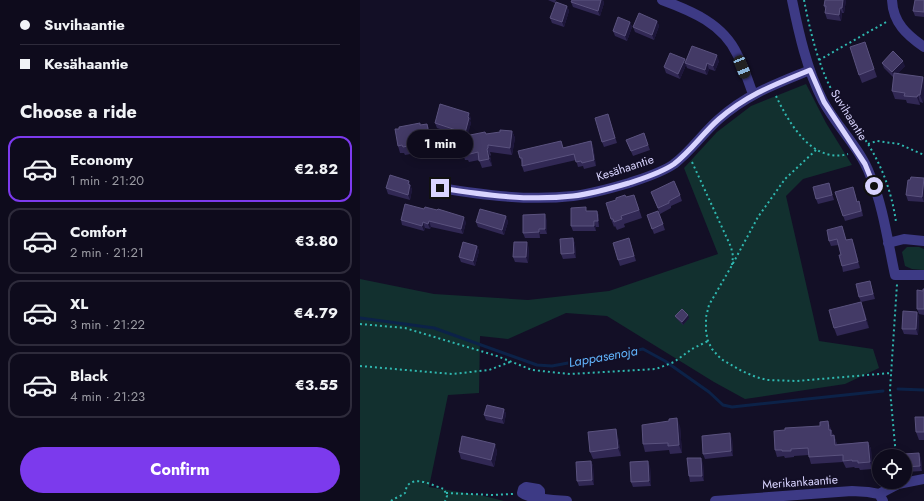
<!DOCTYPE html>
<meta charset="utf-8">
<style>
:root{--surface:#0e0b1c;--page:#171425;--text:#f1f3f6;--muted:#9b9ba3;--line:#2e2b3b;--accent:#7c3aed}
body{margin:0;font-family:Jost,sans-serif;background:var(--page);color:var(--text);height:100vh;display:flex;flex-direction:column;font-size:15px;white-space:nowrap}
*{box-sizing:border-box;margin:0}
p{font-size:13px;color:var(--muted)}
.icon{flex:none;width:22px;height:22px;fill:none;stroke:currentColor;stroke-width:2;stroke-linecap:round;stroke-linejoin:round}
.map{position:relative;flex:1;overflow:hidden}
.panel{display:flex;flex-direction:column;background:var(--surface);width:360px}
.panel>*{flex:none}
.banner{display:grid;align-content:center;height:88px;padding:0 20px;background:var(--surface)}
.tools{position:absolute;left:512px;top:449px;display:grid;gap:8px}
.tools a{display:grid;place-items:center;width:40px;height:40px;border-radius:50%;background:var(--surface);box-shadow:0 2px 10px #0003,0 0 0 1px var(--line);font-size:20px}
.end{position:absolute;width:18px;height:18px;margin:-9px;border:5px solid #d9d4ff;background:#111;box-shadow:0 0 0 2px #111}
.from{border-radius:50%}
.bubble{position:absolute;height:28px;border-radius:14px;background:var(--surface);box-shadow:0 2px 10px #0003,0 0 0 1px var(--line);font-size:13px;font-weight:700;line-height:28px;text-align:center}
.car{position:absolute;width:12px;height:24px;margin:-12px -6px;border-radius:5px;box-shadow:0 0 3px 1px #0007;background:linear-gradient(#222 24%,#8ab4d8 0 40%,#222 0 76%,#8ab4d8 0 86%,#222 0)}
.banner b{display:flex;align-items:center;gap:14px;height:38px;font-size:15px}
.banner b+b{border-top:1px solid var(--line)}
.banner i{width:10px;height:10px;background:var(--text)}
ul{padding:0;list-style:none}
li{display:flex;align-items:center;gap:12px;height:66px;margin:0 8px 6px;padding:0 12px;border:2px solid var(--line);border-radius:12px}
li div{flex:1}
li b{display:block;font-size:15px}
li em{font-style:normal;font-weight:700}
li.on{border-color:var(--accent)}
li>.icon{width:36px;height:36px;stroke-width:1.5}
h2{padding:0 20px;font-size:18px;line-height:48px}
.action{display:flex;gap:8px;margin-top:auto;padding:8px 20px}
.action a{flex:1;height:46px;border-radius:24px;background:var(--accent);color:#fff;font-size:16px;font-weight:700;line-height:46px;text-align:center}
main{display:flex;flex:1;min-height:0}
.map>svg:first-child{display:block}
</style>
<main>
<section class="panel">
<div class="banner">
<b><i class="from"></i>Suvihaantie</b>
<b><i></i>Kesähaantie</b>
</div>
<h2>Choose a ride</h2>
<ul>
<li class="on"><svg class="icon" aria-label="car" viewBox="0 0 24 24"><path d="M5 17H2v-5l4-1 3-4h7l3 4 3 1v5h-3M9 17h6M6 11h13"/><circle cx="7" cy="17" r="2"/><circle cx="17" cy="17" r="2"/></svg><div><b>Economy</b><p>1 min · 21:20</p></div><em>€2.82</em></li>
<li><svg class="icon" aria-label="car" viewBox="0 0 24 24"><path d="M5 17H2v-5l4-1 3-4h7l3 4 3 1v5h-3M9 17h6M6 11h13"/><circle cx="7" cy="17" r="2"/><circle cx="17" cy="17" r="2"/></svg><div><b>Comfort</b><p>2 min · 21:21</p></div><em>€3.80</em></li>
<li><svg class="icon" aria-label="car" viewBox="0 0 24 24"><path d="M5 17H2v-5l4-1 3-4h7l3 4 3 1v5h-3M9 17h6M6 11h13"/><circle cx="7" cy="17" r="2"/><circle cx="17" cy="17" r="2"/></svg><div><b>XL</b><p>3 min · 21:22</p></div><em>€4.79</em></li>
<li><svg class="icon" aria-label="car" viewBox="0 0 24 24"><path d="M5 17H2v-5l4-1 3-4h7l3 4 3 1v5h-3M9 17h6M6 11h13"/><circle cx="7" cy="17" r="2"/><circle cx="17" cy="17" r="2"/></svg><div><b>Black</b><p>4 min · 21:23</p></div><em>€3.55</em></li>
</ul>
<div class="action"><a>Confirm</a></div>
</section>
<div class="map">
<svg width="564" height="501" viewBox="0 0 564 501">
<rect width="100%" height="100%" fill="#130f26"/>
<path fill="#12302f" d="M446 84 466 123 492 165 443 179 426 196 459 341 513 349 519 368 485 384 385 399 354 382 247 316 206 313 148 339 120 336 119 393 88 395 69 487 124 496 144 501H0V279L74 294 168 300 249 291 358 254 324 168 357 132 391 106Z
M547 247H559L564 249V270L552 269 545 266 542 252Z"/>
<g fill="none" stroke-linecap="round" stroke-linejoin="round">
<path stroke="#0c2248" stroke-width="3" d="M0 318 74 328 177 365 192 366 283 349 305 361 349 392 363 405 372 407 523 391
M538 389 564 390"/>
<path stroke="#2fb8b0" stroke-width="2" stroke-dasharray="2 3" stroke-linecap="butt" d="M444 0C450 31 459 69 475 96 485 113 498 128 508 144 523 168 532 194 536 222
M459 60 528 21
M416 96C429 123 452 164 488 154
M508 144 517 141 539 144 564 155
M456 150 425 179 398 217 371 267 349 305 346 317V332L348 341 352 349 361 359 382 371 396 377 407 380 437 381 531 373
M332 162 371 247 373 256 372 265
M0 324 45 328 137 356 172 370 210 374 296 369 314 362 332 349 348 341
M0 366 92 374 129 370 150 362
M536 456 530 390 537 284
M86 493 133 495 153 494
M31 501C35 498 41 496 45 493 46 491 46 488 47 486 56 475 73 486 84 489L87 496 85 501"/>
<path stroke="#3d3a85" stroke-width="10" d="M302 0C332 11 363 24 377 54 384 67 388 81 393 94
M432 0C439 34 447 70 463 101 477 127 500 148 510 175 523 205 528 243 535 275H564
M532 0C533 23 547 35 564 47
M80 188C124 195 168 201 213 196 231 194 252 188 269 183 284 178 301 173 314 164 331 151 343 133 359 119 387 94 416 84 450 70
M528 243 544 239 564 241
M519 494 538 484 564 479
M180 498V491L178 489 166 487 163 489 162 493C169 499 197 500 207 501
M355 501 492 491 508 492 519 494 523 501"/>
</g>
<path fill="#312854" d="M188 0H196L195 3Z
M212 0H243L244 3 240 16 213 7 211 2Z
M465 0H486L484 13H482L481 21 467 19 465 13V9L464 6Z
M564 0V17L555 16 553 11Z
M207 6 209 11 204 27 192 23 190 18Z
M297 21 299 26 294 40 275 32 273 27Z
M270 22 272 27 267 41 255 36 253 31Z
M505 42 517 77 502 83 499 75Z
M325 59 326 62 359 61 355 71 349 69 347 75 327 68 326 65 320 79 306 73 304 67Z
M522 63 545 66 537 74 563 77 564 81V95L563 103 560 102V105L547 103 546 100 535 99 532 91 534 78 524 68Z
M248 114 257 143 244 147 242 142Z
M111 118 110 121 111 123 107 135 126 134 152 131 155 138 152 155 130 152 131 155 130 156 132 166 122 168 119 160 109 162 108 160H105L103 153 101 136 77 128 75 123Z
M67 124 70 131 73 147 65 149 66 151 45 155 44 153H40L38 146 60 125Z
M284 133 290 150 273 156 266 140Z
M231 141 233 146 236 166 224 169 223 166 218 167 216 160 164 172 162 166V163L160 158Z
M564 178V202L548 201 546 195 550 180Z
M49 181 52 190 50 200 28 194 26 188Z
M469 183 474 200 458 204 456 199Z
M291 192 320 195 322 201 311 206V208L300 214Z
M475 192 495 193 497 202 499 201 501 206 503 216 485 221Z
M266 197 277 203 282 218 264 224 265 227 257 230 255 226 254 227 251 219Z
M227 211H237L239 216V227H236V231H213L211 226Z
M287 215 303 224 305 230 294 234Z
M146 216 148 222 144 235 118 227 116 222Z
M41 220 106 222 103 234 71 227 70 229 65 228 64 231 42 225Z
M187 220V234H180V238H165L163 233Z
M482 226 486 240 494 244 500 268 483 272 482 266 481 255 479 245 471 246 469 241Z
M213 238 215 244 216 258 203 259 201 254Z
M271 244 276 261 260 266 258 260Z
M117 246 119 251 115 266 101 262 99 257Z
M169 248 168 263 155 262 153 257Z
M510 281 515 299 501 302 504 310 509 328 477 336 474 328 501 302 499 297Z
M564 289V315L559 314 557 309 563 291Z
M557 312 559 317 558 335 544 334 542 329Z
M315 316 329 318 323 325 316 318Z
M144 409 146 414 144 424 126 420 124 415Z
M564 417V440H559L556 432Z
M468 421 473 435H474L477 444 508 442 511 449 512 469 500 470 499 468H495L494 467 486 468 483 462 451 464 449 457V455L434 456V457L425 458 424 456 417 457 415 450 425 430 460 426Z
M320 426 322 453 310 454 309 450 285 452 283 444Z
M258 437 261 456 233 459 230 452Z
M372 438 373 456 345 459 343 454Z
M135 444 137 452 134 467 101 459 99 452Z
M545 456 561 458 562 471 546 472 545 469Z
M231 461 233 466 234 485 219 486 217 481Z
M343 463 344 481 330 482 329 476Z
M290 466 291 486 273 487 271 482Z"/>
<path fill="#1d163a" d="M241 0H243L244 3 240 16 238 11Z
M483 0H486L484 13 482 8Z
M207 6 209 11 204 27 202 22Z
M480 8 482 13 481 21 479 15Z
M297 21 299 26 294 40 292 35Z
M270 22 272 27 267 41 265 36Z
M357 55 359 61 355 71 353 66Z
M325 59 326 65 320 79 318 74Z
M543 61 545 66 534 78 532 72Z
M347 63 349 69 347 75 345 70Z
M563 77 564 81V95L563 103 560 95Z
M558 95 560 102V105L557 97Z
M109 113 111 118 110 121 111 123 107 138 105 133Z
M67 124 70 131 73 147 70 140Z
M152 131 155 138 152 155 150 148Z
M231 141 233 146 236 166 234 160Z
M127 149 130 156 132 166 129 159Z
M49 181 52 190 50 200 48 195V184Z
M564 183V202L562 197Z
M237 211 239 216V227L238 221Z
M185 214 187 220V234L185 229Z
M146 216 148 222 144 235 142 230Z
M104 217 106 222 103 234 101 229Z
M69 221 71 227 70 229 68 224Z
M234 221 236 227V231L234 226Z
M63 222 65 228 64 231 62 226Z
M179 229 180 234V238L179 232Z
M213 238 215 244 216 258 214 253Z
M492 239 494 244 500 268 498 262Z
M167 242 169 248 168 263 166 257Z
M117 246 119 251 115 266 113 261Z
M501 302 504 310 509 328 506 320Z
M557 312 559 317 558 335 556 329Z
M328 315 329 318 323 325 322 322Z
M144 409 146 414 144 424 142 419Z
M317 418 320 426 322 453 319 445Z
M468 421 473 437 474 442 469 430Z
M256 429 258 437 261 456 258 448Z
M370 433 372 438 373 456 371 451Z
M474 435 476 442 477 451 475 445Z
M508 442 511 449 512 469 510 462Z
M135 444 137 452 134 467 131 460Z
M559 453 561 458 562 471 560 466Z
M341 458 343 463 344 481 342 476Z
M231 461 233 466 234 485 232 480Z
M288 461 290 466 291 486 289 481Z"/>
<path fill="#433a66" stroke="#5a527e" d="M212 0H241L238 11 211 2Z
M465 0H483L482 8H480L479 15 465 13 466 6H464Z
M555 0H564V12L553 11Z
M196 2 207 6 202 22 190 18Z
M279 13 297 21 292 35 273 27Z
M258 17 270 22 265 36 253 31Z
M505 42 514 69 499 75 490 47Z
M332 46 357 55 353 66 347 63 345 70 325 63Z
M533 51 543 61 532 72 522 63Z
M310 53 325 59 318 74 304 67Z
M534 73 563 77 560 95H558L557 97 544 96 545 93 532 91Z
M80 104 109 113 108 117 109 118 105 133 75 123Z
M248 114 255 138 242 142 235 118Z
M60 123V125L67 124 70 140 63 141V143L43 147 42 145 38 146 35 129H39V127Z
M140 130 152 131 150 148 128 145V148L127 149 129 159 119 161 118 152 106 155V153H103L100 137 125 132 126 134 140 132Z
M284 133 288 145 271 151 266 140Z
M201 141 203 148 231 141 234 160 222 163 221 161 216 162 214 154 162 166V158H160L158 151Z
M30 175 49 181 48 184 50 185 48 195 26 188Z
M551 177 564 178 562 197 546 195 548 180H550Z
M314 181 320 195 309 201V203L298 208 291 192Z
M469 183 472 195 456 199 453 187Z
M493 187 497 202 499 201 501 211 483 216 475 192Z
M265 195 266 197 274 195 279 210 261 216 262 219 254 222 253 219H251L246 203 256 200V198Z
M45 204 64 209 65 207 77 210 78 209 104 217 101 229 69 221 68 224 63 222 62 226 41 220Z
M226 207V211H237L238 221H234V226H211V208Z
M120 209 146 216 142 230 116 222Z
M298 211 303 224 292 229 287 215Z
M185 214V229H179V232L163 233V215Z
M482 226 486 240 492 239 498 262 482 266 479 255H481L477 239 469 241 467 230Z
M213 238 214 253 201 254 200 239Z
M269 238 274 256 258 260 253 243Z
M103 242 117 246 113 261 99 257Z
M154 242H167L166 257H153Z
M510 281 513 294 499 297 496 284Z
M563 289H564V309H557V290L563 291Z
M501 302 506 320 474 328 469 310Z
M322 309 328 315 322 322 315 316Z
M543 311 557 312 556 329H542Z
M127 405 144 409 142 419 124 415Z
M555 417H564V432H556Z
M317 418 319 445 308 446V443L283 444 282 425 309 421V419Z
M468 421 469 430H471V436L474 435 475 445 508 442 510 462 498 463V461H492V460L483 461V455L449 457 448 448 431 449V451H422V450H415L414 431 425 430V428L460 426V422Z
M256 429 258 448 230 452 228 432Z
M370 433 371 451 343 454 342 436Z
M102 436 135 444 131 460 99 452Z
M559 453 560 466 545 467V456H544V454Z
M327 458H341L342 476H329Z
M231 461 232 480 217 481 216 462Z
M288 461 289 481 271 482 270 462Z"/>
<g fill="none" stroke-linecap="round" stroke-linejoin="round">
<path stroke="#d9d4ff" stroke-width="5" d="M80 188C124 195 168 201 213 196 231 194 252 188 269 183 284 178 301 173 314 164 331 151 343 133 359 119 388 94 416 84 450 70L464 102 505 164 514 186"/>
</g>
<g text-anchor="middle" stroke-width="4" stroke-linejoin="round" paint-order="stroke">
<g font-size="12" fill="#d9d4ff" stroke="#130f26">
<text transform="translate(489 115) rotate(58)" y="4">Suvihaantie</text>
<text transform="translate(265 168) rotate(-18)" y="4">Kesähaantie</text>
<text transform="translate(440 482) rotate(-4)" y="4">Merikankaantie</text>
</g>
<g font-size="13" font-style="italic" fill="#62b6ff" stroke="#130f26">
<text transform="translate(243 356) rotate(-10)" y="5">Lappasenoja</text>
</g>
</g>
</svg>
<div class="tools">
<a><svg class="icon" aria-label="locate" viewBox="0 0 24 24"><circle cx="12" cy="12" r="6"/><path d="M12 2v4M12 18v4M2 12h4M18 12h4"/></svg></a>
</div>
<i class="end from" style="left:514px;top:186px"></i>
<i class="end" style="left:80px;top:188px"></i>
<div class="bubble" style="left:47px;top:130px;width:66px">1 min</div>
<i class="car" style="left:382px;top:67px;rotate:158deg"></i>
</div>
</main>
